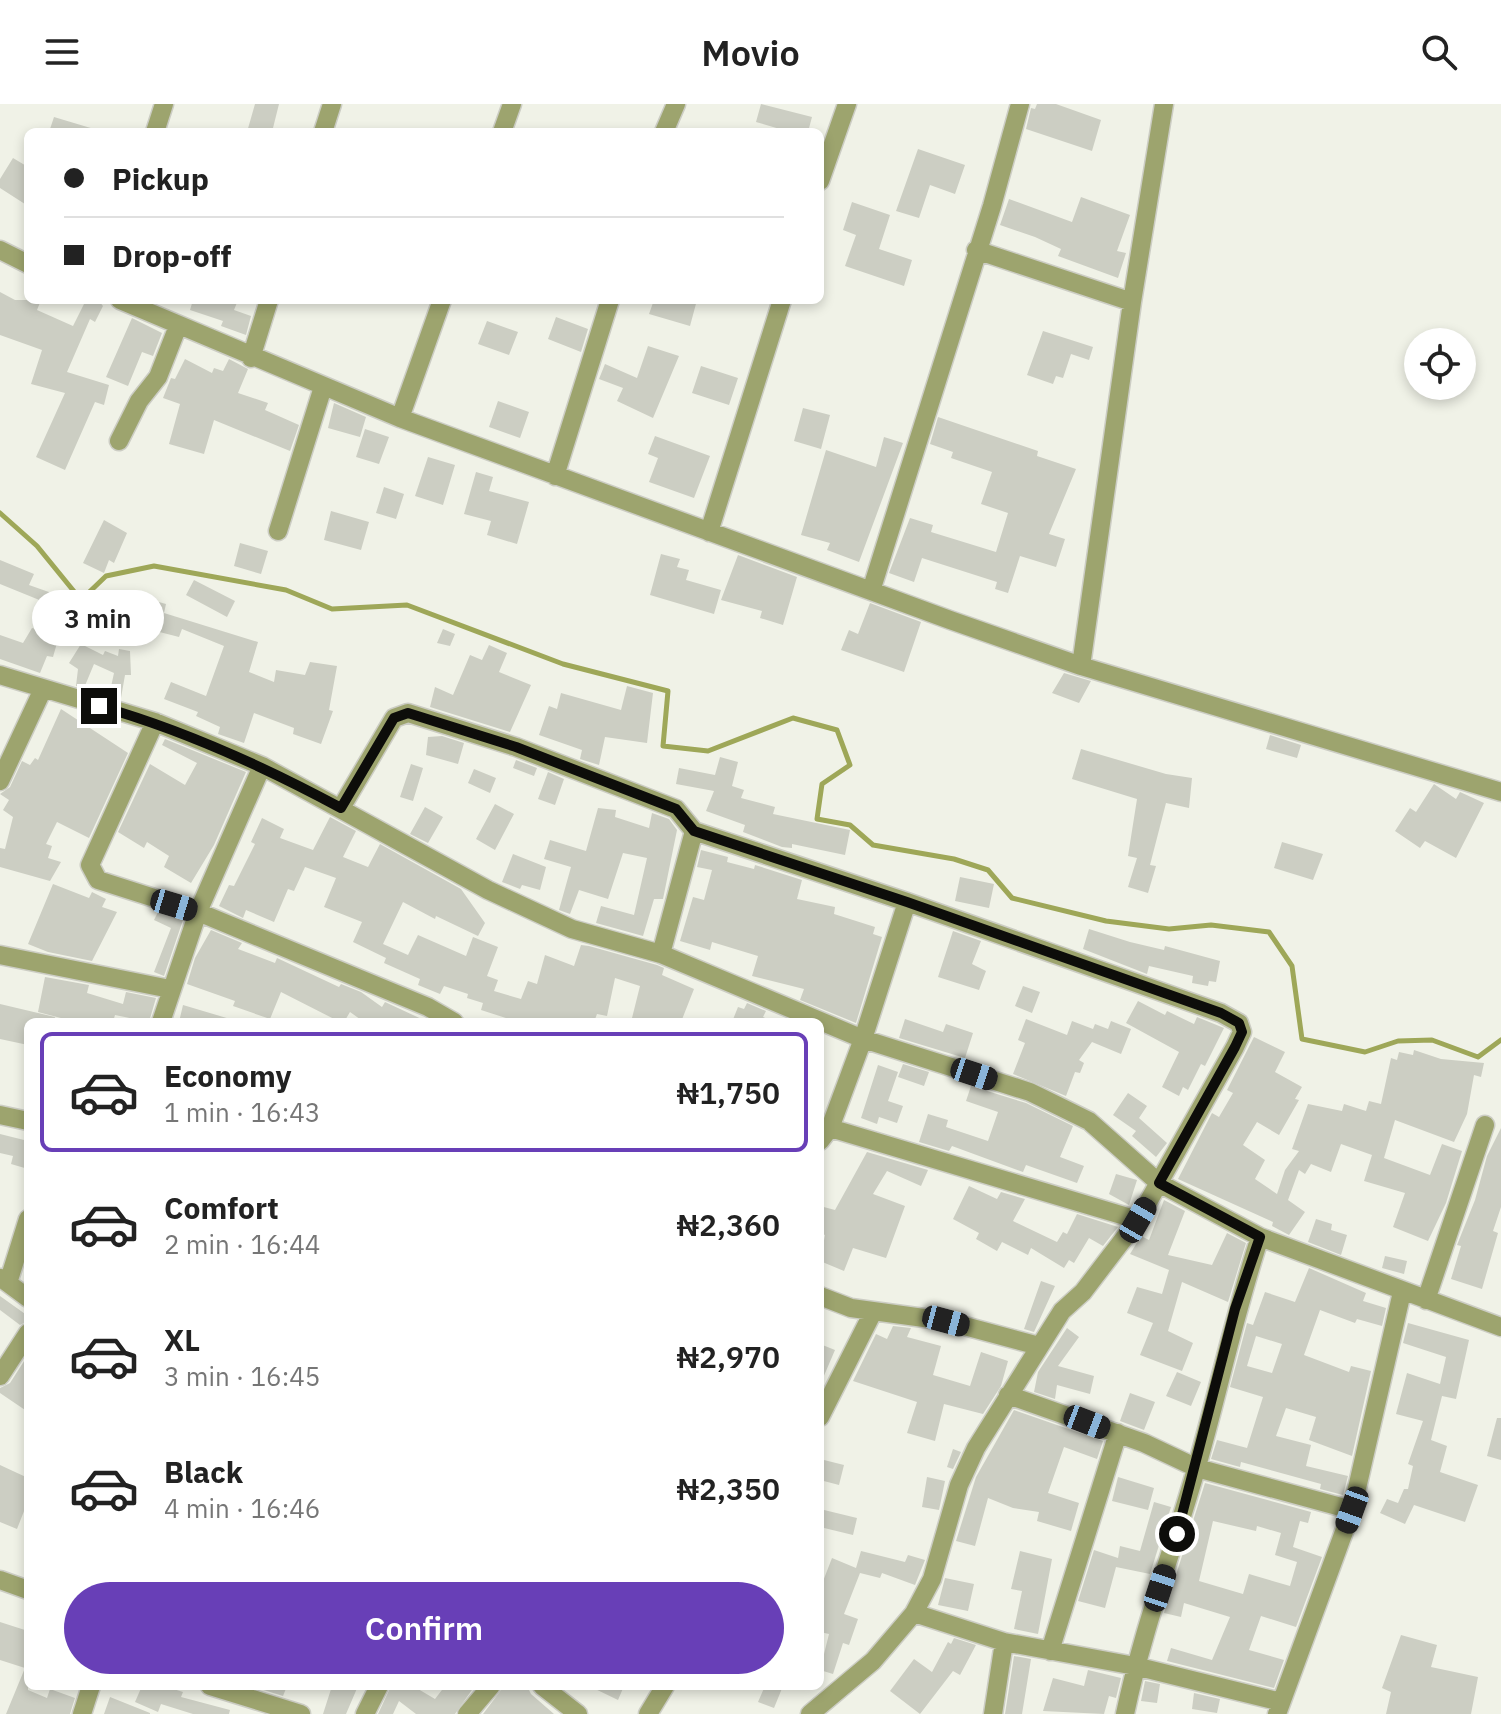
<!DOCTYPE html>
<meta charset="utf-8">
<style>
:root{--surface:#fff;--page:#f6f6f6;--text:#222;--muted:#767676;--line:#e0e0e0;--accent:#683fb7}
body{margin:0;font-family:"IBM Plex Sans",sans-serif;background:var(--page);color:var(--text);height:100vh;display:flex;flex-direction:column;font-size:30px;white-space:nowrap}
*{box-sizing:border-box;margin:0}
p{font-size:26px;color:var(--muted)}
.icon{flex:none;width:44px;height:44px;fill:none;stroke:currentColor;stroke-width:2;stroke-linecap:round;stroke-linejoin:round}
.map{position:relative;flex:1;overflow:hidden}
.panel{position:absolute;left:24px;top:914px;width:800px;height:672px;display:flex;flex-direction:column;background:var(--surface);border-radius:12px;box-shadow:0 4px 12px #0003}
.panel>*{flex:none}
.guide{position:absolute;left:24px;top:24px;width:800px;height:176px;border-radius:12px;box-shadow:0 4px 12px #0003;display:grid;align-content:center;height:176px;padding:0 40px;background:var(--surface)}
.controls{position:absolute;left:1404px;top:224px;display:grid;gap:16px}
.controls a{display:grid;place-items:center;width:72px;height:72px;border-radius:50%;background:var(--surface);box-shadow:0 4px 12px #0003;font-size:40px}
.end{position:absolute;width:36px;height:36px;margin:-18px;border:10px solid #0d0d0a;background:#fff;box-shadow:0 0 0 4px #fff}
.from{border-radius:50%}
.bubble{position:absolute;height:56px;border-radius:28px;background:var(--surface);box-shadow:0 4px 12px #0003;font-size:26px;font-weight:600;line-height:56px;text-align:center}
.car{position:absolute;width:24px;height:48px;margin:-24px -12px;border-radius:10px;box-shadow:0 0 6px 2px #0007;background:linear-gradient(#222 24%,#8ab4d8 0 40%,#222 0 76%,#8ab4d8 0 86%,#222 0)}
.guide b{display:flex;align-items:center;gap:28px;height:76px;font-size:30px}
.guide b+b{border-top:2px solid var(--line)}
.guide i{width:20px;height:20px;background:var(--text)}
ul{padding:14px 0 0;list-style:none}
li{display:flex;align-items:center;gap:24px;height:120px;margin:0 16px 12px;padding:0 24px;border:4px solid transparent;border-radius:12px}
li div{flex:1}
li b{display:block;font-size:30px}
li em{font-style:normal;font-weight:600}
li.active{border-color:var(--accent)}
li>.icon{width:72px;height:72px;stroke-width:1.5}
.action{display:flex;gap:16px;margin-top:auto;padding:16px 40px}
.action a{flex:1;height:92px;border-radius:48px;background:var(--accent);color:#fff;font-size:32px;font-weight:600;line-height:92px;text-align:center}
header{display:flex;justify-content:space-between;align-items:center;height:104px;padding:0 40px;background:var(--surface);font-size:36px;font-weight:600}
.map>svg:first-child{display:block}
</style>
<header><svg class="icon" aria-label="menu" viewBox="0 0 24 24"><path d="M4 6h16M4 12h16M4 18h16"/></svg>Movio<svg class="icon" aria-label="search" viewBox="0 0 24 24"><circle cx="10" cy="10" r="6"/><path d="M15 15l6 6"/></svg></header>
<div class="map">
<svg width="1501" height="1610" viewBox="0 0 1501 1610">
<rect width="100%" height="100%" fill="#f0f2e7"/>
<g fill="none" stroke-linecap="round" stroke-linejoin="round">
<path stroke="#9ea758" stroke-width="5" d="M0 409 37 442 81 496 106 472 154 462 286 486 332 505 407 501 563 560 668 587 663 642 708 647 793 614 837 626 850 661 822 680 817 715 850 721 873 741 954 755 988 766 1012 794 1106 817 1169 825 1211 821 1269 828 1292 862 1302 935 1365 948 1398 937 1432 936 1478 953 1501 936"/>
</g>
<path fill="#cccec3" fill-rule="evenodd" d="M255 0H279L272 28H247Z
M761 0 812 13 808 28H790L756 18Z
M1037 0H1056L1101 16 1092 47 1026 25 1031 4 1035 5Z
M54 13 94 25V28H49Z
M918 45 965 61 955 90 930 81 919 114 896 107Z
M13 54 28 63V102L0 84V75Z
M1081 93 1130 111 1117 147 1126 149 1118 174 1058 152 1061 145 1035 133 1000 121 1009 95 1072 118Z
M852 98 890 111 879 145 912 156 904 182 845 162 856 131 843 126Z
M0 188 15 196H41L37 206 73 222 86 196H98L103 202 95 218 90 215 67 268 109 281 104 301 95 298 65 366 36 353 65 289 31 280 42 246 0 231Z
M193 196H238L234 206 251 212 246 231 221 222 223 217 190 206Z
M654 196H697L690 222 649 210Z
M556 213 588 225 581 248 548 235Z
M132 214 162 229 153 252 142 248 128 282 106 273Z
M487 217 518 228 509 251 478 240Z
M1043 227 1093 243 1089 256 1071 250 1063 274 1056 272 1053 280 1027 271Z
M648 242 679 252 653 314 617 297 623 284 599 275 605 260 637 274Z
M185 255 212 269 214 264 223 267 229 255 248 265 238 289 268 299 265 306 299 321 290 347 214 316 204 350 169 340 180 300 163 294 171 274 175 275Z
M701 262 738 274 729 301 692 289Z
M498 297 529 308 520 334 489 323Z
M334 299 366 313 360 333 328 324Z
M803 304 830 311 821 345 794 337Z
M938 313 1038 347 1037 352 1076 365 1049 430 1065 435 1056 463 1020 452 1008 489 995 485 997 478 922 454 914 478 889 469 910 414 933 421 931 428 996 448 1008 409 981 400 992 368 951 354 953 348 930 340Z
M365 325 389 333 379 360 356 353Z
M655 332 710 352 694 394 649 378 658 354 648 350Z
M884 333 903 339 859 458 827 446 830 439 801 431 826 346 876 363Z
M428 353 455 361 443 401 415 392Z
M476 368 493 373 489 387 529 398 517 440 487 431 491 417 464 410Z
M384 383 404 390 396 415 376 409Z
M331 407 369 418 361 446 324 436Z
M104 416 127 429 114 459 109 456 104 469 83 459Z
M240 439 268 447 261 470 234 462Z
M661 450 680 455 677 463 689 466 686 476 721 486 714 510 650 491Z
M738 451 797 473 783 521 760 514 762 507 721 496Z
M0 456 34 470 29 481 63 493 59 504 0 480Z
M194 476 235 497 227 513 186 491Z
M148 495 166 500 164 509 258 538 249 568 274 578 276 566 305 571 310 558 337 562 329 606 333 607 321 640 293 630 294 624 254 609 244 639 218 630 220 623 196 612 198 608 164 595 171 578 206 592 224 542 182 525 179 533 140 523Z
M870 499 921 518 904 568 841 546 849 526 858 530Z
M32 524 59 532 53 553 47 552 40 569 0 555V531L23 539Z
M443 525 455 530 450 542 437 539Z
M81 540 103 551 105 547 118 552 119 545 130 547 131 571H125L121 594 109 592 114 569 94 560 84 584 76 582 78 565 69 559Z
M489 541 507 549 499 568 531 581 510 628 430 603 435 583 453 591 470 551 482 556Z
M1064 569 1091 577 1079 599 1052 589Z
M627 582 653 589 647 639 605 633 599 661 580 655 582 646 539 631 549 602 557 605 561 589 621 606Z
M61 605 128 649 89 734 57 718 46 740 52 742 48 754 61 758 50 777 0 763V744L5 745 13 713 3 706 9 696 0 690 10 683 22 657 30 661 35 654 38 656Z
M1270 631 1301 641 1297 654 1266 645Z
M442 632 464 639 458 660 426 651 428 633Z
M165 635 246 668 214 741 191 779 164 763 169 752 147 738 144 744 118 728 150 660 185 681 197 659 162 641Z
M1081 645 1166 670 1192 674 1189 704 1166 699 1150 761 1156 762 1148 789 1128 783 1137 754 1128 752 1137 695 1072 675Z
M720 653 738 658 732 682 744 686 741 694 775 703 773 710 850 726 845 751 792 740V744L782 743 743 728 745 721 706 707 714 687 676 680 679 664 715 671Z
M516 656 537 664 534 672 513 664Z
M411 660 423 664 413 697 400 693Z
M474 665 496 674 490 689 468 679Z
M548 668 564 675 555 701 538 695Z
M1434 680 1456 695 1460 688 1484 699 1456 754 1425 737 1420 744 1395 727 1410 704 1416 708Z
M495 700 514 710 495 746 476 735Z
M425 703 443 713 428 739 410 730Z
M598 704 616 706 615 713 649 724 652 709 669 715 677 726 663 795H654L643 832 596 819 601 802 634 811 647 754 623 749 608 795 579 786 570 810 559 806 571 763 544 755 550 736 586 747Z
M330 713 356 727 343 753 368 763 380 740 461 785 485 819 478 832 436 812 435 815 403 798 383 840 408 851 418 831 466 852 473 833 498 843 487 872 498 876 494 887 521 895 528 877 537 880 545 851 574 862 581 841 589 842 657 861 664 864 662 871 694 885 681 918H631L640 882 615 874 607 912 597 910 594 918H509V915L481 906 483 899 467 894 468 890 444 882 440 890 418 881 420 875 384 859 386 854 353 838 362 818 324 803 336 774 305 763 294 787 288 785 274 818 246 806 243 814 219 802 229 781 234 782 255 740 251 738 262 714 284 725 280 734 313 746Z
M1282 738 1323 750 1313 776 1274 764Z
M701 746 728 753 727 758 754 765 755 761 802 776 797 795 835 803 834 810 875 823 873 830 882 833 856 919 800 896 804 885 752 872 758 852 712 838 710 846 680 837 693 793 704 796 712 766 697 763Z
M513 750 546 763 540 786 522 781 520 785 502 778Z
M960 773 994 780 989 804 955 797Z
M53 780 89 794 92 788 106 795 102 803 117 808 92 857 48 848 28 840Z
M158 808 183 816 164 872 154 868 171 824 154 816Z
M1089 825 1130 838 1164 846 1165 842 1220 857 1216 878 1209 877 1208 882 1192 879 1193 872 1149 862 1147 870 1083 845Z
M211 826 242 839 238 845 275 859 277 854 339 883 341 880 361 888 382 903 385 898 428 918H364L350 908 344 918H340L281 888 270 915 233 902 235 897 187 880 195 854Z
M953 827 981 837 972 860 986 867 979 886 938 873Z
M45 873 89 881 87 889 123 900 126 888 156 894 149 918 115 911 113 918H76L38 908Z
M1023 882 1040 888 1032 909 1015 902Z
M1138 897 1165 911 1167 907 1194 920 1197 913 1224 924 1205 962 1201 960 1188 986 1183 983 1179 992 1162 983 1179 948 1126 919Z
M747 899 766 907 763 913 774 918H732L738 903 744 905Z
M0 900 55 913 54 918H28V941L0 935Z
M183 901 230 915 229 918H179Z
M905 915 943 928 946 920 973 929 965 954 899 934Z
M1026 915 1067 931 1072 917 1093 925 1095 920 1108 925 1111 917 1131 925 1121 950 1092 938 1079 956 1084 959 1080 969 1075 968 1066 992 1013 970 1025 939 1018 936Z
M1254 933 1285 948 1275 968 1302 983 1295 995 1299 996 1279 1031 1257 1018 1243 1041 1265 1056 1255 1075 1277 1090 1285 1066 1299 1047 1292 1045 1308 1000 1342 1007 1344 1000 1366 1007 1369 997 1381 1000 1391 954 1397 956 1399 948 1413 951 1414 946 1441 955 1484 959 1481 973 1474 971 1467 1010 1454 1038 1395 1016 1384 1054 1430 1071 1442 1040 1462 1047 1446 1099 1428 1137 1393 1123 1405 1089 1364 1077 1372 1051 1341 1040 1331 1068 1311 1060 1305 1070 1299 1066 1288 1096 1305 1108 1289 1131 1272 1122 1273 1118 1178 1075 1212 1009 1219 1013 1233 989 1227 986Z
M903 960 929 968 924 982 898 973Z
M878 961 898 968 888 997 903 1002 897 1019 879 1013 877 1020 861 1014Z
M971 982 1026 999 1073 1022 1060 1053 1084 1062 1077 1079 1026 1061 1023 1068 952 1042 949 1047 919 1038 928 1010 948 1016 946 1023 988 1037 998 1008 966 997Z
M1128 989 1147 1002 1139 1014 1167 1039 1156 1053 1132 1032 1136 1027 1113 1011Z
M1501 1024V1103L1493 1127 1498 1129 1482 1185 1451 1175 1461 1142 1457 1141 1475 1096 1487 1052Z
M0 1030 28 1037V1065L11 1060 13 1052 0 1049Z
M867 1048 928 1066 921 1082 887 1067 873 1090 905 1102 886 1154 853 1144 844 1167 820 1157 825 1131 820 1129V1102L835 1106Z
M1116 1070 1137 1076 1129 1101 1109 1090Z
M969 1082 997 1095 1001 1088 1025 1095 1013 1117 1057 1138 1063 1128 1067 1130 1077 1110 1118 1123 1103 1142 1089 1134 1074 1159 1069 1156 1064 1164 1031 1144 1028 1151 1002 1138 997 1147 976 1135 979 1129 953 1115Z
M1164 1096 1185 1107 1168 1151 1212 1161 1227 1129 1246 1139 1228 1198 1182 1178 1168 1227 1193 1239 1182 1267 1140 1251 1153 1219 1127 1209 1137 1183 1162 1190 1169 1166 1130 1150 1141 1132 1149 1136Z
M1316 1115 1332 1120 1331 1126 1347 1131 1341 1151 1308 1138Z
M1385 1152 1407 1157 1404 1170 1382 1164Z
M1309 1164 1366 1189 1363 1197 1386 1204 1382 1222 1357 1215 1355 1219 1320 1206 1304 1251 1349 1268 1351 1262 1371 1267 1352 1352 1309 1336 1316 1313 1286 1304 1276 1332 1311 1341 1306 1362 1348 1372 1343 1391 1320 1385 1321 1380 1241 1358 1240 1363 1211 1355 1217 1336 1247 1344 1263 1293 1230 1283 1247 1219 1253 1221 1265 1188 1295 1198ZM1256 1232 1282 1240 1272 1269 1247 1262Z
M1041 1177 1055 1182 1034 1228 1024 1225Z
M0 1192 28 1212V1217L20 1221 0 1206Z
M1408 1219 1469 1236 1456 1295 1442 1292 1431 1336 1447 1342 1440 1368 1478 1381 1465 1418 1414 1401 1405 1420 1380 1409 1387 1395 1398 1399 1404 1385H1408L1413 1362 1408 1360 1423 1317 1396 1310 1407 1269 1440 1280 1446 1253 1403 1239Z
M893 1222 911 1224 907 1233 941 1242 933 1271 970 1282 981 1248 1008 1257 1001 1282 983 1310 944 1300 935 1337 907 1329 917 1298 853 1277 876 1230 887 1235Z
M1067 1224 1079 1233 1058 1262 1094 1272 1090 1290 1057 1281 1055 1295 1034 1288 1038 1268Z
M820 1240 835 1246 820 1281Z
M28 1251V1308L0 1289V1284L10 1279Z
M1177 1268 1201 1278 1191 1302 1166 1292Z
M1130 1289 1155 1298 1144 1326 1120 1317Z
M1014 1306 1103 1337 1097 1355 1064 1343 1048 1389 1079 1399 1071 1427 1037 1417 1039 1408 1013 1404 988 1394 975 1442 956 1437 976 1373Z
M1497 1314H1501V1356L1487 1352Z
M953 1345 961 1348 953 1365 947 1363Z
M820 1355 844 1361 839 1381 820 1376Z
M0 1361 28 1374V1397L17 1425 0 1418Z
M927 1373 945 1377 939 1406 922 1403Z
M1118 1373 1154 1384 1148 1406 1112 1397Z
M1205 1379 1311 1408 1308 1419 1300 1417 1293 1443 1322 1453 1296 1523 1261 1512 1249 1546 1284 1556 1274 1584 1167 1557 1171 1544 1212 1556 1230 1513 1184 1499 1181 1513 1164 1509ZM1213 1417 1256 1427 1257 1422 1281 1429 1275 1451 1297 1458 1290 1482 1249 1470 1243 1490 1199 1477Z
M1154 1398 1171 1403 1150 1470 1116 1463 1105 1504 1078 1497 1094 1446 1118 1454 1120 1442 1140 1447Z
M820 1405 857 1414 853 1431 820 1423Z
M861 1447 905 1458 908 1451 925 1456 915 1481 882 1469 880 1474 860 1469 844 1510 858 1515 849 1541 843 1539 833 1570 820 1566 829 1530 820 1528V1485L832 1454 856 1464Z
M1020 1447 1052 1455 1038 1530 1014 1525 1022 1487 1011 1485Z
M945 1474 974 1480 968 1507 938 1501Z
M0 1518 28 1527V1586L47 1594 50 1585 75 1594 70 1610H6L25 1564 0 1556Z
M1401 1531 1437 1541 1431 1563 1478 1573 1471 1610H1386L1391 1588 1382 1584Z
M954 1534 976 1541 960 1571 953 1567 920 1610 890 1587 914 1555 932 1568 948 1538 951 1540Z
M1014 1552 1031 1555 1022 1610H1005Z
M1088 1566 1121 1574 1116 1594 1109 1592 1104 1610 1043 1607 1053 1574 1084 1582Z
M1145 1577 1160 1580 1157 1599 1141 1597Z
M142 1582H164L183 1588 181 1593 230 1606 229 1610H193L161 1600 158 1608 135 1598Z
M251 1582H287L283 1592Z
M332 1582H358L346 1610H323Z
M391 1582H413L435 1595 445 1582 474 1583 455 1610H416L399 1597 393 1610H378Z
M504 1582H527L531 1590 554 1610H483Z
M589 1582H624L618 1596Z
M765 1582H783L774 1604 758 1598Z
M1194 1589 1220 1595 1217 1609 1192 1605Z
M110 1593 150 1609V1610H104Z"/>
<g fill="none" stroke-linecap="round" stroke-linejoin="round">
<g stroke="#cccdc4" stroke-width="21">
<path id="minor" d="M155 28 164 0
M323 28 332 0
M502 28 512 0
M664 28 676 0
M820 77 847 0
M0 146 28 160
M976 146 1132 198
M120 196 400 314 950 516 1081 562 1501 688
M251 254 269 196
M400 314 442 196
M119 337 139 297 158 273 178 222
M555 372 610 196
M278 427 323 283
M709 428 782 196
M871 487 992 102 1020 0
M1081 562 1132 198 1164 0
M0 571 155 618 262 662 488 786 572 825 661 850 863 935 1030 988 1089 1017 1159 1079 1260 1133 1501 1223
M155 618 90 761 98 776 198 808 428 903 454 918
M0 677 43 585
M341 704 394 614 408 609 516 643 676 705 694 727 907 798 1221 909 1239 919 1242 928 1235 943 1138 1116 1083 1188 1062 1207 976 1344 959 1381 932 1475 914 1509 873 1557 810 1610
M661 850 694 727
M0 851 170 885
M161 918 198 808 262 662
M0 1011 28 1017
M830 1024 1138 1116
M820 1037 830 1024 863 935 907 798
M1 1174 28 1194
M8 1179 28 1115
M820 1192 851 1204 946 1217 1039 1242
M1426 1196 1485 1021
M0 1272 28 1229
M1008 1291 1144 1339 1197 1364 1352 1406
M820 1313 873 1208
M0 1476 28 1486
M914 1509 1004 1538 1135 1562 1281 1598
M1050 1547 1118 1329
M210 1582 301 1610
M542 1582 578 1610
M82 1610 91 1582
M365 1610 379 1582
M467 1610 491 1582
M648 1610 665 1582
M993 1610 1004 1538
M1125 1610C1142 1528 1172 1449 1195 1369 1218 1290 1234 1211 1260 1133
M1277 1610 1352 1406 1402 1188"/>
</g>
<use href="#minor" stroke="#9da46e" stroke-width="18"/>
</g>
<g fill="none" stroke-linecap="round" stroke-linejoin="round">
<path stroke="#0d0d0a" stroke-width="10" d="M99 602C184 626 263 662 341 704L394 614 408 609 516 643 676 705 694 727 907 798 1221 909 1239 919 1242 928 1235 943 1159 1079 1260 1133 1235 1205 1177 1430"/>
</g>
</svg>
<div class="controls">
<a><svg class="icon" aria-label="locate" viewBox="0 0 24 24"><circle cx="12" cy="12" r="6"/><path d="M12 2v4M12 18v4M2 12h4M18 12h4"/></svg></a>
</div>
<i class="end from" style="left:1177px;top:1430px"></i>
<i class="end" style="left:99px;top:602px"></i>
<div class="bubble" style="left:32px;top:486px;width:132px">3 min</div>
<i class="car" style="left:174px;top:801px;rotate:107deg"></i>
<i class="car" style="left:974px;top:970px;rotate:108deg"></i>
<i class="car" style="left:1138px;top:1116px;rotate:30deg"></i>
<i class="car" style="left:946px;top:1217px;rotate:105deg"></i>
<i class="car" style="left:1087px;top:1318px;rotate:111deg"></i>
<i class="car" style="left:1352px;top:1406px;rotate:200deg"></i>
<i class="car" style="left:1160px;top:1484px;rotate:18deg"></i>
<div class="guide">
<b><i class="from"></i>Pickup</b>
<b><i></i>Drop-off</b>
</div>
<section class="panel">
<ul>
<li class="active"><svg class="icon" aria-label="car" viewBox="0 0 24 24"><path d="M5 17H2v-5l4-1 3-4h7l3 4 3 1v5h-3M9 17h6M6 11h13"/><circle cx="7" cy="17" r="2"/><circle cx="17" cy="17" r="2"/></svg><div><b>Economy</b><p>1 min · 16:43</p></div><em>₦1,750</em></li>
<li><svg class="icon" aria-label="car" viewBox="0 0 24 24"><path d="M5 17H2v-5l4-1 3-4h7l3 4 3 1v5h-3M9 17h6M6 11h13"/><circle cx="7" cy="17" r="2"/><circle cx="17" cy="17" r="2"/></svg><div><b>Comfort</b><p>2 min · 16:44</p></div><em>₦2,360</em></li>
<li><svg class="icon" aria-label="car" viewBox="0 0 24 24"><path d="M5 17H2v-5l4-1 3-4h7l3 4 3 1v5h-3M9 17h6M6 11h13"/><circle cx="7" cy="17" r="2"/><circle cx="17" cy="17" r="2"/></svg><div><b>XL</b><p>3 min · 16:45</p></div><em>₦2,970</em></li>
<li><svg class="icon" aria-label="car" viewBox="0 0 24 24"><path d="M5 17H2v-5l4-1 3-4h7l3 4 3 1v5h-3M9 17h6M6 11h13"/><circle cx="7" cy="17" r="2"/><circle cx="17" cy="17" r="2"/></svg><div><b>Black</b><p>4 min · 16:46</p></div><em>₦2,350</em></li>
</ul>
<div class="action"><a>Confirm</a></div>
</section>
</div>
